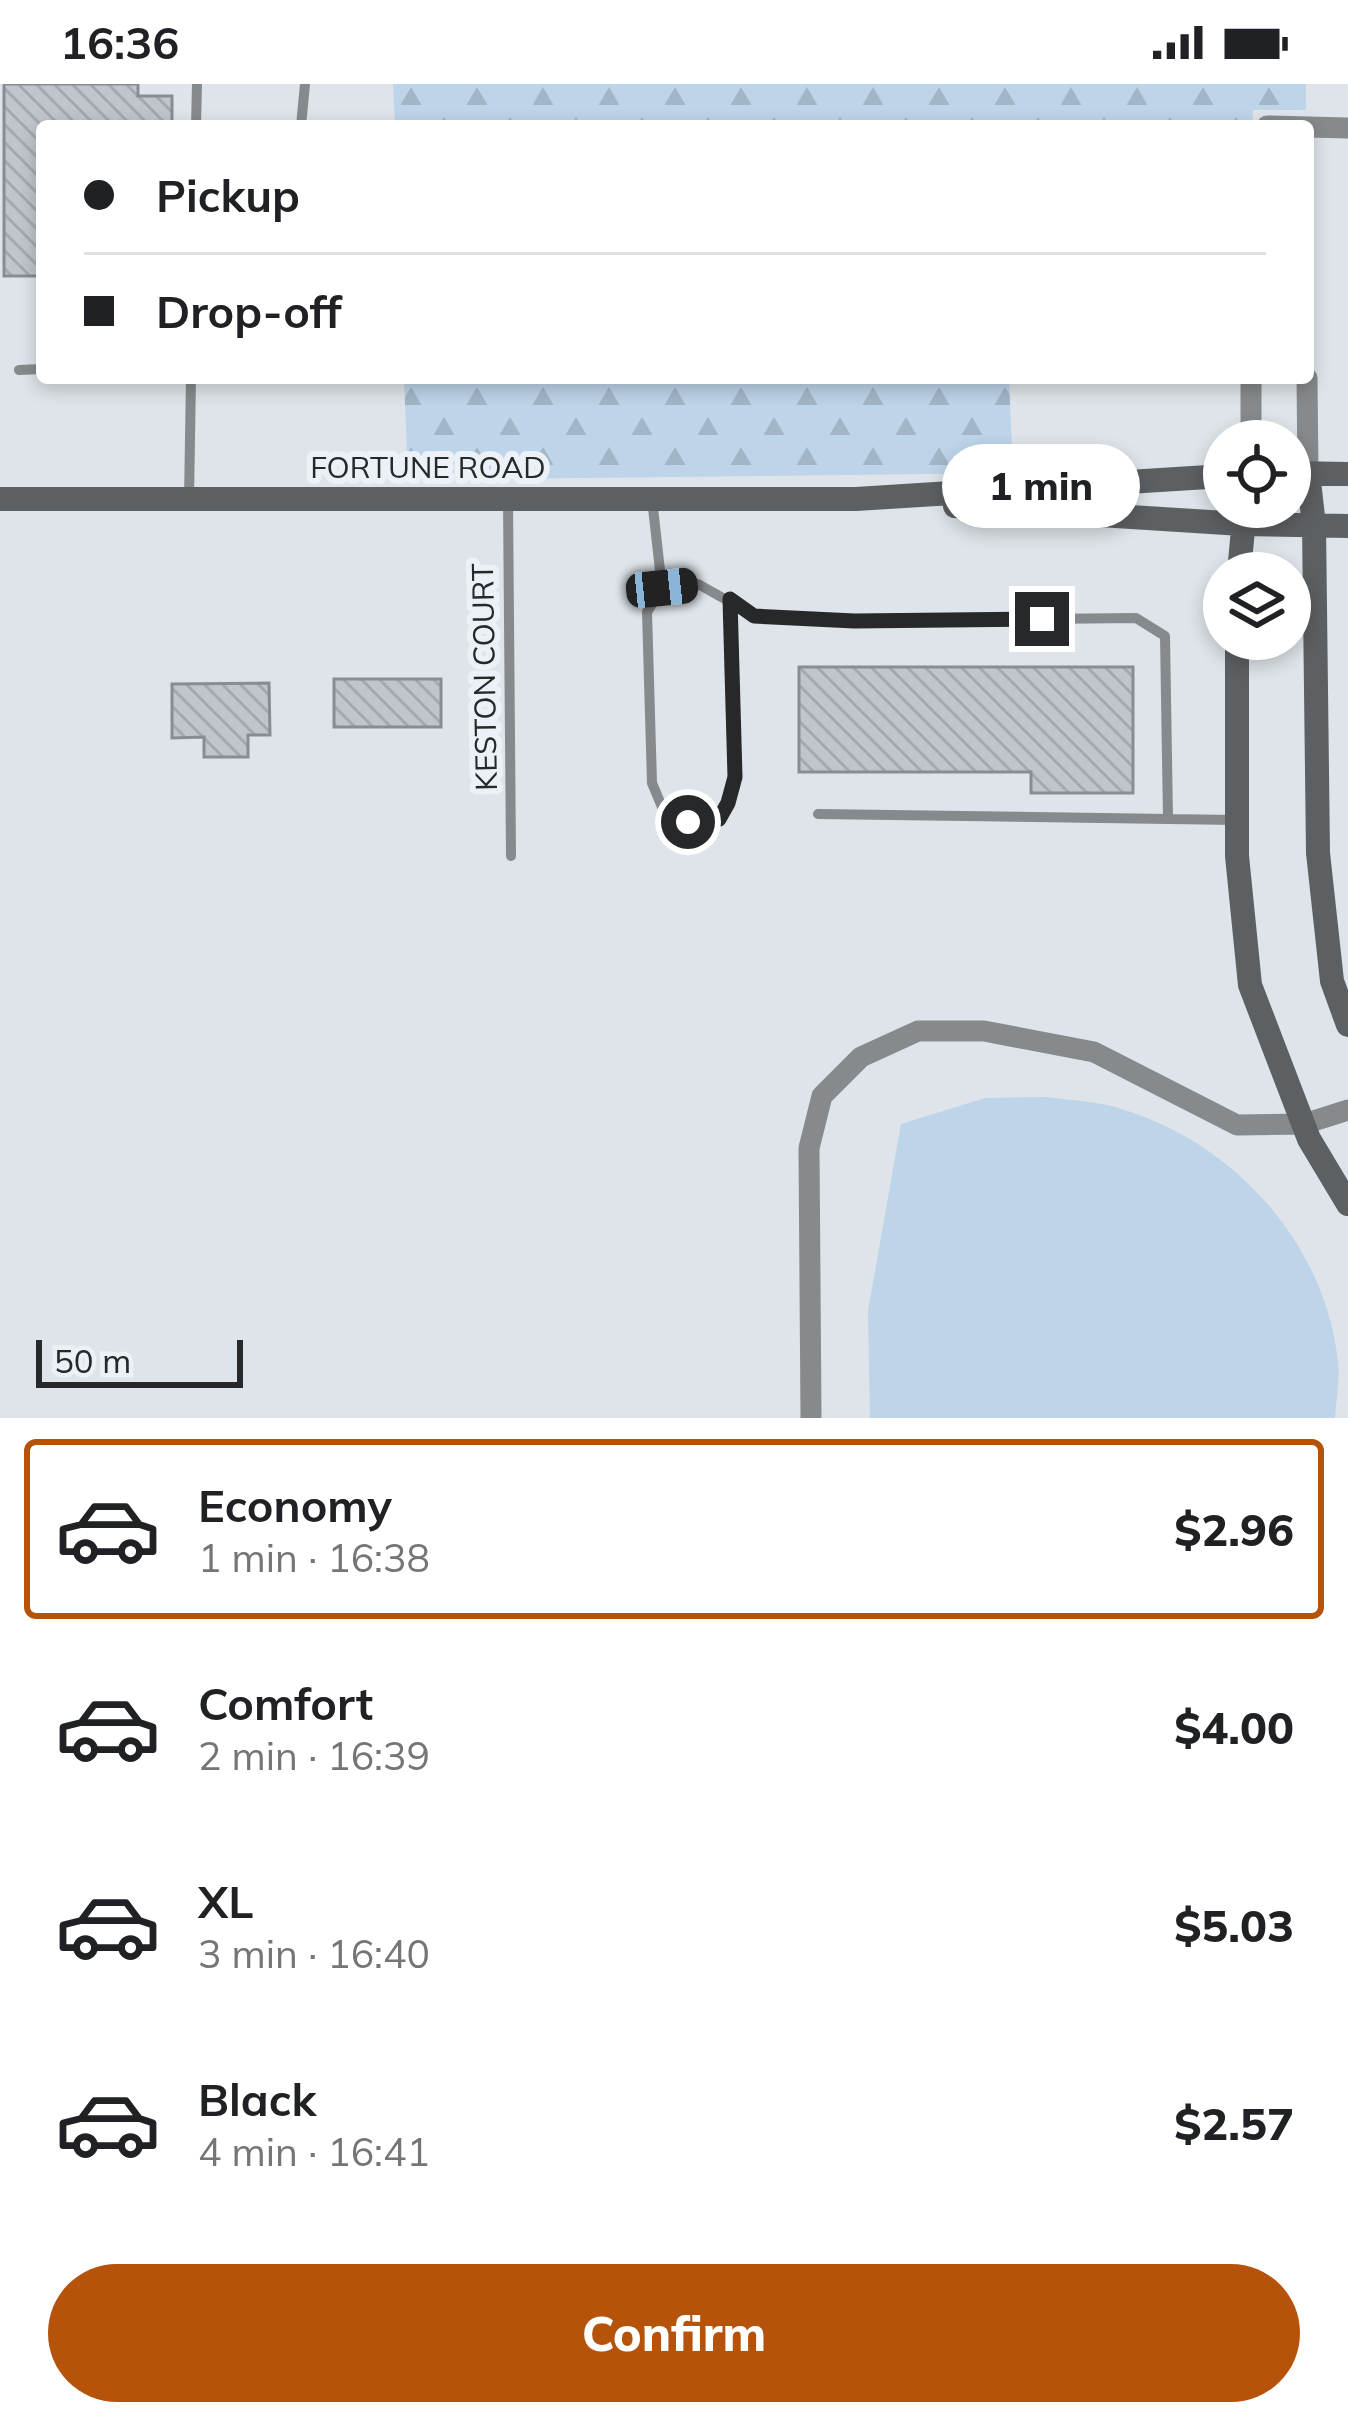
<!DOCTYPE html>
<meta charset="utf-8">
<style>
:root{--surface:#fff;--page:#f2f2f2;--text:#202124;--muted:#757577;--line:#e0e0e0;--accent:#b45309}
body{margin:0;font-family:Mulish,sans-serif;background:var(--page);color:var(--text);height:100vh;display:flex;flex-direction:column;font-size:45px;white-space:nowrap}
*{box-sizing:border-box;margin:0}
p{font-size:39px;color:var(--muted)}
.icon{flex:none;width:66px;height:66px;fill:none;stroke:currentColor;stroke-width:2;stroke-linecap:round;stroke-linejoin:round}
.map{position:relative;height:1334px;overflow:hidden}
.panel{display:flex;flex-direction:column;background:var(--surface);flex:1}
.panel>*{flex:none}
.banner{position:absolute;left:36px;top:36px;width:1278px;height:264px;border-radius:12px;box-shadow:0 6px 18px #0003;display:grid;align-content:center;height:264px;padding:0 48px;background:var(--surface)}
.tools{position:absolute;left:1203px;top:336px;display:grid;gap:24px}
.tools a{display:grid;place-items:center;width:108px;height:108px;border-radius:50%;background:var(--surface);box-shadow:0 6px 18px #0003;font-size:60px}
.scale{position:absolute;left:36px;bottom:30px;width:207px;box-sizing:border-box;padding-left:12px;border:6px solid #26282a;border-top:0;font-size:33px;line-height:42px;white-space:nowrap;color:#26282a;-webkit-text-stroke:9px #ebf1f7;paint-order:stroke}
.end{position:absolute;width:54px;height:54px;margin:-27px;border:15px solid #26282a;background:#fff;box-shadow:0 0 0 6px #fff}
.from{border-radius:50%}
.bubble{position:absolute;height:84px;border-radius:42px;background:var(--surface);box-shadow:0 6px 18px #0003;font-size:39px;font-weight:800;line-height:84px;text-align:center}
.car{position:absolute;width:36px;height:72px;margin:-36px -18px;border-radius:15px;box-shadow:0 0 9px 3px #0007;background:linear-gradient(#222 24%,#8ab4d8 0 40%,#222 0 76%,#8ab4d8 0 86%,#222 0)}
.banner b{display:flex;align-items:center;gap:42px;height:114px;font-size:45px}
.banner b+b{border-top:3px solid var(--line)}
.banner i{width:30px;height:30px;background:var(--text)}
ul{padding:21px 0 0;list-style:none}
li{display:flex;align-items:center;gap:36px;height:180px;margin:0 24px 18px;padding:0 24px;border:6px solid transparent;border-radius:12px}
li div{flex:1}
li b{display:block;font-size:45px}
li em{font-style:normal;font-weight:800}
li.active{border-color:var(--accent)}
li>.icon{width:108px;height:108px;stroke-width:1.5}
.cta{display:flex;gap:24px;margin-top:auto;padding:24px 48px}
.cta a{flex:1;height:138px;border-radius:72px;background:var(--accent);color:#fff;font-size:48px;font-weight:800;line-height:138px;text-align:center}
.status{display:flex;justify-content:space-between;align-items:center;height:84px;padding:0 60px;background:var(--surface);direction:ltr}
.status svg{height:33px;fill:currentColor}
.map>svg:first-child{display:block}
</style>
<div class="status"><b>16:36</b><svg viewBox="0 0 49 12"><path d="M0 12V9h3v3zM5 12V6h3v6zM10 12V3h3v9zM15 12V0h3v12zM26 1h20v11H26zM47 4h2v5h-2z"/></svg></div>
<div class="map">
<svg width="1348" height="1334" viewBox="0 0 1348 1334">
<defs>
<pattern id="forest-firs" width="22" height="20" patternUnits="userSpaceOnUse" patternTransform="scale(3)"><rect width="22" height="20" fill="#bdd4e9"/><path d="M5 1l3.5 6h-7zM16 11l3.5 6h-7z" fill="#a2b6c8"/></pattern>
<pattern id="building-back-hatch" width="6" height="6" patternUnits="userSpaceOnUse" patternTransform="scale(3)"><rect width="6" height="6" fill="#bfc5cb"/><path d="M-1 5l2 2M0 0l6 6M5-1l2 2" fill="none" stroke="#a4a9ae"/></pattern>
</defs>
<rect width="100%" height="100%" fill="#dee4e9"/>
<path fill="url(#forest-firs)" d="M393 0H1306V26H1253L1252 42H395Z
M404 294H1009L1013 389 408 396Z"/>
<path fill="#bdd4e9" d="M1046 1013C1067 1016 1091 1017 1111 1022 1229 1053 1325 1156 1338 1278 1340 1296 1336 1316 1335 1334H870L868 1227 901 1040 985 1014Z"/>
<path fill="url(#building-back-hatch)" stroke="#888d92" stroke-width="3" d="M4 0H138V12H172V42H42V192H4Z
M799 583H1133V709H1031V688H799Z
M334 595H441V643H334Z
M269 599 270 651H248V673H204V653L172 654V600Z"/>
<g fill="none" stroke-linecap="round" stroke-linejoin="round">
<path stroke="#878a8c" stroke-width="10" d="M196 42 197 0
M301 42 305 0
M19 286 42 285
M189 415 191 294
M652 415 662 504 698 500 755 532 854 537 1136 534 1165 552 1168 734
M508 417 511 772
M662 504 647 528 652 699 665 730 689 738 719 735 728 719 735 693 731 515
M818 730 1237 736"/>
<path stroke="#878a8c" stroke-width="21" d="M1267 42 1348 44
M1251 294V357
M1307 294 1308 389
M811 1334 809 1064 822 1012 861 973 918 947H984L1094 968 1237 1041 1304 1040 1348 1026"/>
<path stroke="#5d6063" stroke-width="24" d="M1290 389 1348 390
M1308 389 1314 441 1318 769 1332 897 1348 941
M0 415H856L1224 392
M955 422 1242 440 1348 442
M1239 489 1245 423
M1237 555V772L1250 901 1309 1055 1348 1120"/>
</g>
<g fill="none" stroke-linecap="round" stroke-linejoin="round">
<path stroke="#26282a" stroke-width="15" d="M688 738 719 735 728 719 735 693 730 515 754 532 854 537 1042 535"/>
</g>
<g text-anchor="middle" stroke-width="12" stroke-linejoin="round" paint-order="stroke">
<g font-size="30" fill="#26282a" stroke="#ebf1f7">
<text x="428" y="394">FORTUNE ROAD</text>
<text transform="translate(485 593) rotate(-91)" y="10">KESTON COURT</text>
</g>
</g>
</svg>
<div class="tools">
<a><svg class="icon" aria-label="locate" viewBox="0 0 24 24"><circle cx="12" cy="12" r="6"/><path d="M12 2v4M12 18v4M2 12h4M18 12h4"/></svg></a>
<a><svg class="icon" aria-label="layers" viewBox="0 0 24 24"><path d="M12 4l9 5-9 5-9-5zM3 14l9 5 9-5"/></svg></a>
</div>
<div class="scale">50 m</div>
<i class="end from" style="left:688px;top:738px"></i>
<i class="end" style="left:1042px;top:535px"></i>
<div class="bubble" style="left:942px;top:360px;width:198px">1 min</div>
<i class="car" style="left:662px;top:504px;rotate:84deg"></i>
<div class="banner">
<b><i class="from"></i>Pickup</b>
<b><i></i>Drop-off</b>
</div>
</div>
<section class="panel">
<ul>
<li class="active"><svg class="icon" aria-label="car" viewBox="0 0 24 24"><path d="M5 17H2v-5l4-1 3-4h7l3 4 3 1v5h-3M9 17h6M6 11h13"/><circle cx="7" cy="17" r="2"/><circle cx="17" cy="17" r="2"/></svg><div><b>Economy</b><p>1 min · 16:38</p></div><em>$2.96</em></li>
<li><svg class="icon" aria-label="car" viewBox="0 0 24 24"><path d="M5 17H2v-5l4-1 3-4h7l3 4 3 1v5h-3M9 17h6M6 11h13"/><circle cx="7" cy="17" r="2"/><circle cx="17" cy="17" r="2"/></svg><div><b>Comfort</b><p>2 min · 16:39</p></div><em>$4.00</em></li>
<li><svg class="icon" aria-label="car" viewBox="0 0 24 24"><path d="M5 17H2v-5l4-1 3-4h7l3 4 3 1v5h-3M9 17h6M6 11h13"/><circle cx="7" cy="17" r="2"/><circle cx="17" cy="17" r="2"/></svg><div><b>XL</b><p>3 min · 16:40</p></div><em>$5.03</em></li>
<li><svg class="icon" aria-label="car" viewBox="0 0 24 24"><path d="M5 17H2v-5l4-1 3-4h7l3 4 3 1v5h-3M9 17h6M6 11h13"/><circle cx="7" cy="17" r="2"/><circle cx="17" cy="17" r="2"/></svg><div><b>Black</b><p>4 min · 16:41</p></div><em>$2.57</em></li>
</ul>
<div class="cta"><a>Confirm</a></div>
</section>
